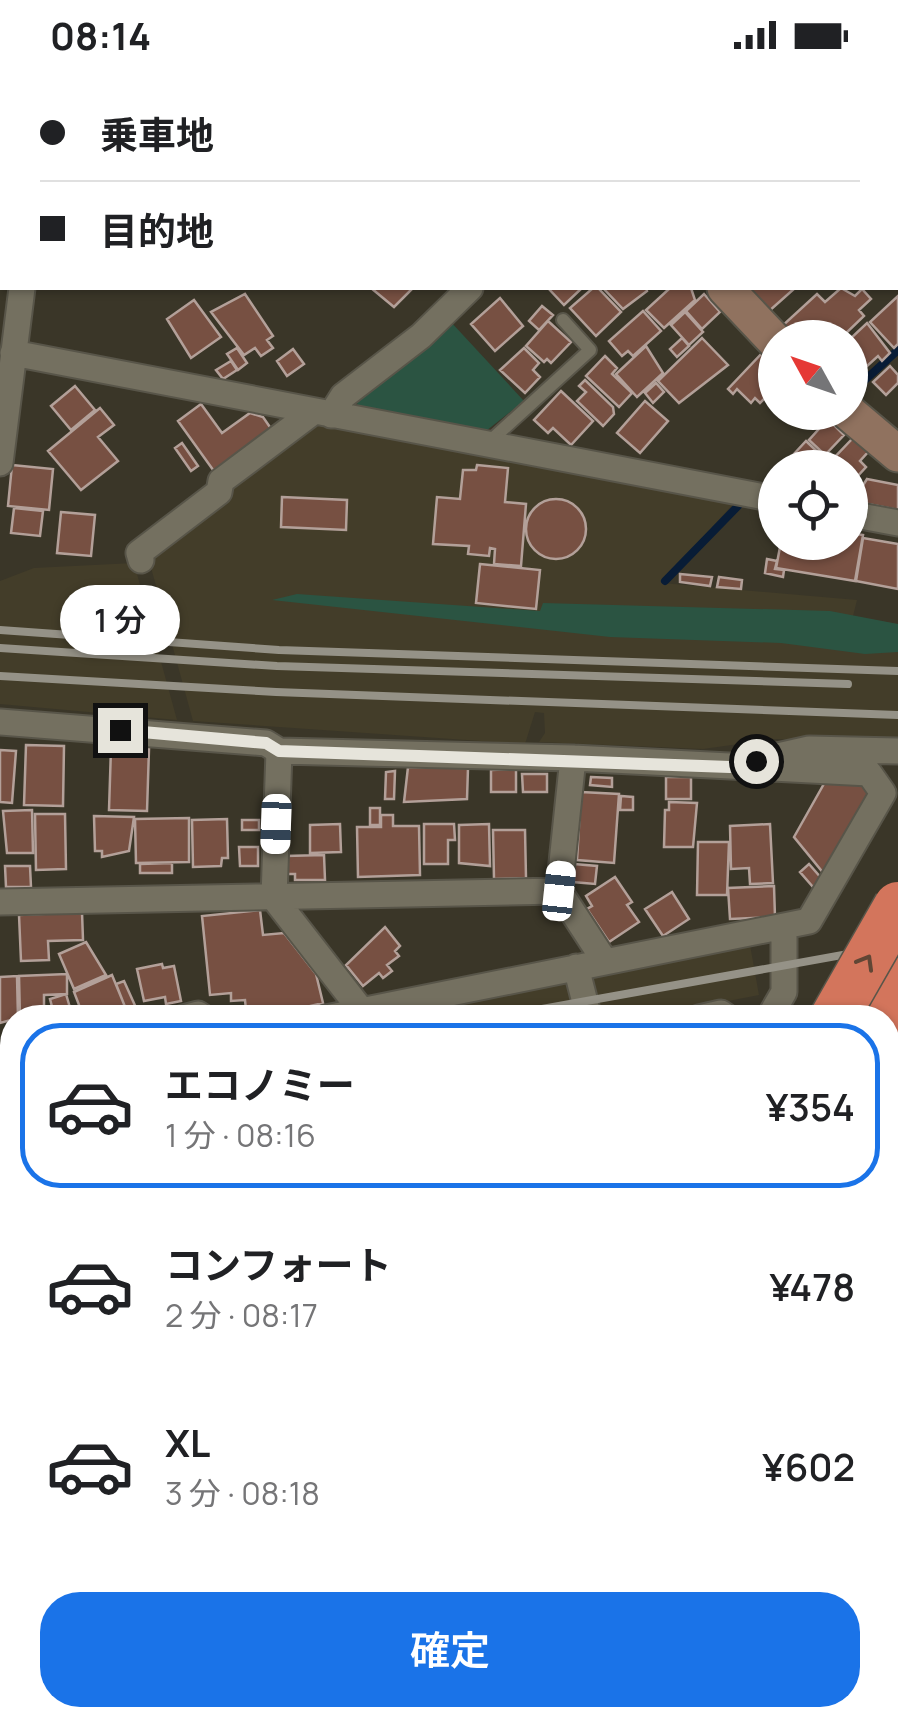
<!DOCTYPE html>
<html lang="ja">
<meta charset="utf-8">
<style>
:root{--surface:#fff;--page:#f6f6f6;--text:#202124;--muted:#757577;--line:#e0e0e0;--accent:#1a73e8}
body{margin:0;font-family:Manrope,"Noto Sans JP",sans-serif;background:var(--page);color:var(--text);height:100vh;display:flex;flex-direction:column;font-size:38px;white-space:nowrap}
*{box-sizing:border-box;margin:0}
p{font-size:32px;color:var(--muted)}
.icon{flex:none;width:55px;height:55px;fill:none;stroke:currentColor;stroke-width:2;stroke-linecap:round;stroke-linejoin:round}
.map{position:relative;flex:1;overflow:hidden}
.sheet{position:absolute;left:0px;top:935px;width:900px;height:722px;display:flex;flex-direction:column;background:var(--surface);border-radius:40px 40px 0 0;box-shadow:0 2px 8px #0004}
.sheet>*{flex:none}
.guide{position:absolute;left:0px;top:0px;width:900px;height:220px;box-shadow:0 2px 8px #0004;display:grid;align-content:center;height:220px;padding:0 40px;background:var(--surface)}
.needle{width:65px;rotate:310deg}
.fabs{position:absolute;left:758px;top:250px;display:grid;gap:20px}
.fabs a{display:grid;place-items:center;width:110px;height:110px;border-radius:50%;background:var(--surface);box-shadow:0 2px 8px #0004;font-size:50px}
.end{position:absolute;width:45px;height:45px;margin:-22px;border:12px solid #e6e4db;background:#111;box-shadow:0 0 0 5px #111}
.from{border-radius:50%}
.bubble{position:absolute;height:70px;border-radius:35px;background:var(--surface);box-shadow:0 2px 8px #0004;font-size:32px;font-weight:600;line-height:70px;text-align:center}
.car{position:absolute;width:30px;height:60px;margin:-30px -15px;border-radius:12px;box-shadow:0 0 8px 2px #0007;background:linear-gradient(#fff 24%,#345 0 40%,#fff 0 76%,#345 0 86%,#fff 0)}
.guide b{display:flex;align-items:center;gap:35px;height:95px;font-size:38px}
.guide b+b{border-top:2px solid var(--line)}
.guide i{width:25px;height:25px;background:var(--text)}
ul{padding:18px 0 0;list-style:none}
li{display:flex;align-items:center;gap:30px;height:165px;margin:0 20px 15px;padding:0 20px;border:5px solid transparent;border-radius:40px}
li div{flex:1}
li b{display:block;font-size:38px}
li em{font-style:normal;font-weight:600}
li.active{border-color:var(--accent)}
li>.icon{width:90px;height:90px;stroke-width:1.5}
.primary-button{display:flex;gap:20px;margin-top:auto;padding:20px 40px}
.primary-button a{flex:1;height:115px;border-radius:40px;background:var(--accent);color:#fff;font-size:40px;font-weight:600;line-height:115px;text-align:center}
.status{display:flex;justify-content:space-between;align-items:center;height:70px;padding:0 50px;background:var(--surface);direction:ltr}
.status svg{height:28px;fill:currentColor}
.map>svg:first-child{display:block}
</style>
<div class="status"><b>08:14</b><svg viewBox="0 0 49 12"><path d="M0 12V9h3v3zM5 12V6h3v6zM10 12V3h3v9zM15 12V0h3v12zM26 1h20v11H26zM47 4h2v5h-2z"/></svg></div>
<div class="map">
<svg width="898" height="1657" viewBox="0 0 898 1657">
<rect width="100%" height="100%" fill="#3a3628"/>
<path fill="#433d29" d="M309 353 733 434 662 513 857 530 853 546 898 554V672L775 669 703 679 539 672 545 663 544 643 535 642 525 674 193 651 147 483 233 421 227 412Z
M134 493 177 650 0 634V511L34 498Z
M750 875 759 925 647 947H598L589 912 592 904Z
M563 912 573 916 577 947 431 948 433 935Z"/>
<path fill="#2b5442" d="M450 251 524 331 486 361 358 337 356 328Z
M297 524 540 541 543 533 830 541 898 554V582L865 584 781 573 610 567 272 530Z
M0 1147 12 1154V1359L0 1353Z"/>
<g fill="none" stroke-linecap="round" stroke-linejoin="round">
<path stroke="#081c36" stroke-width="8" d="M855 319 898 280
M665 511 738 436"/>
</g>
<path fill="#775042" stroke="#b3a099" stroke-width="2.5" d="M371 218H413L394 237Z
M548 218H582L564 235Z
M593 218H598L621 242 596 266 570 238Z
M603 218H646L647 221 623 239Z
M670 218H691L695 230 664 258 646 240Z
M745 218H795L768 242Z
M841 218 855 226 862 219 871 229 859 240 864 246 841 268H791L781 257 817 224 825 232Z
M245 224 273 266 267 270 273 278 261 286 255 278 244 285 211 242Z
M704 224 720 242 702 259 686 241Z
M898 226V274L894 278 870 252Z
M500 228 523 256 495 281 471 254Z
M194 230 221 267 191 288 167 249Z
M542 236 553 245 539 260 529 251Z
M643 241 661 261 633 286 628 281 622 286 609 271Z
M685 242 703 262 689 275 671 255Z
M548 251 571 272 551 293 547 289 544 292 526 276Z
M867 253 890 283 882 291 878 286 866 297 850 280V269Z
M682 268 689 276 677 287 670 279Z
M702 268 728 295 679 333 658 311Z
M646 276 663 303 637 327 616 304Z
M237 278 247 293 238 300 227 284Z
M524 278 539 293 533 300 540 307 525 323 500 300Z
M293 279 304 294 287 306 277 291Z
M764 281 775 292V333L767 326 760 333 755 328 751 333 737 319 733 324 728 319Z
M605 286 617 298 612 304 632 323 619 337 586 306Z
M231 291 237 300 223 309 216 300Z
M890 296 898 305V313L886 325 873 312Z
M585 310 613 337 614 344 603 356 577 331 586 322 579 316Z
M656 313 664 322 653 333 645 323Z
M75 316 95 340 71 360 51 336Z
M561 321 593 351 571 375 553 358 548 363 534 350Z
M645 331 668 351 640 383 617 363Z
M201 334 222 363 250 343 263 347 274 363 216 404 178 351Z
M100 338 114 355 98 367 118 391 81 420 48 381Z
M828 349 844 365 825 385 809 370Z
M853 368 868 382 860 391 866 397 855 409 850 398 833 389Z
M806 371 826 390 819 398H781Z
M182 373 198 396 191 401 175 378Z
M12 395 53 399 49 440 8 436Z
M477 395 508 398 505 432 526 434 521 496 494 494 495 479 490 478 489 486 468 484 469 476 433 474 437 427 460 429 463 400H476Z
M867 409 898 415V440L853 431Z
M282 427 347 430 346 460 281 457Z
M526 459a30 30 0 1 1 60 0a30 30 0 1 1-60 0Z
M14 438 43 441 40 466 11 463Z
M61 442 95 445 91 486 57 483Z
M850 463 863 465 855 511 776 498 781 472H850Z
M863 468 898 474V519L856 511Z
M767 489 777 491 775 499 784 500 783 507 765 503Z
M480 494 540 500 536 539 476 533Z
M680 504 712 507 710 516 680 512Z
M719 507 742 510 741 519 717 517Z
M26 675 64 676 63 736 24 735Z
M111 678 149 679 147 741 109 740Z
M0 680 16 681 12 733 0 732Z
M408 697 468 698 467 729 404 732Z
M516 699V722H491V700Z
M395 701 394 729H385L386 702Z
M522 704H547V722H523Z
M591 707 612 708V717L590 715Z
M666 707H691V729H666Z
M825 712H861L871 728 825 805 794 767Z
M581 722 619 724 614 793 577 790Z
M621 726 633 727V740H620Z
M669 732 697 733 693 777H664L665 740H669Z
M370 738H380V755H370Z
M32 740 33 783H7L3 741Z
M35 744H65L66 799 36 800Z
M381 745H393V756H419L420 805 358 807 357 757H381Z
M94 746 134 747 129 781 102 787V781H95Z
M189 748V792L136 793 135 749Z
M227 749 228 788H222L221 796 193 797 192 750Z
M242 750H259V760H242Z
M340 754 341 782 310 783V755Z
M424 754H454L455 770H448V794H424Z
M489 754 490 796 459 793V755Z
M770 754 773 813 750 814 749 798 731 799 730 756Z
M493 760H525L526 808 494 809Z
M698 772H729L727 825H697Z
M239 777H258V796H240Z
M324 785 325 810H295V804H286L285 786Z
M172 793V803H140V794Z
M574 794 597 796 595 814 573 812Z
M809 794 822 809 813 817 800 802Z
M5 796H30L31 817H6Z
M615 807 632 832 627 835 639 852 609 872 587 839 592 836 586 826Z
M774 816 775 847 730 849 728 818Z
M672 822 689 849 663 866 645 839Z
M260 840 263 865 284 863 316 904 323 933 260 948 253 939 246 940 245 930 231 931V923L210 925 202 846Z
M82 842 83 870 48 871 49 890 21 891 19 845Z
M385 857 400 876 395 881 399 886 387 895 392 901 383 908 379 903 363 916 346 895Z
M86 872 106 905 74 919 59 884Z
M162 894 163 898 174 896 181 931 166 934 165 927 144 931 137 899Z
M67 904V924L44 925V948H20L19 906Z
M112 905 126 939 106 948H84L74 922Z
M17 906 18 948 0 953V907Z
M124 911 137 940 129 947 116 914Z
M66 924 73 948H55L50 929Z
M888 1199 898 1205V1241L891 1251Z
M12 1485V1525L0 1514V1500Z
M896 1524 898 1528V1552L888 1535Z
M11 1634 12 1645H60L50 1657H22L4 1643Z
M79 1645H93L109 1657H70Z
M218 1645H250L255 1649 249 1657H235Z
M718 1645H769L773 1651 768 1657H710L707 1654Z
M853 1645 862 1654 866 1652 869 1657H844L841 1653Z
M879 1645 887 1657H873L867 1648Z"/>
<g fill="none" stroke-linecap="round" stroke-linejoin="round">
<g stroke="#585549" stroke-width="16">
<path id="service" d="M488 373 590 280 563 250"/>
</g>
<g stroke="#585549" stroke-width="29">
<path id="minor" d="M45 2V0
M291 2 294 0
M820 2 823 0
M0 49H2
M13 283 775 429
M331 345 343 326 421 266 470 218
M0 393 22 218
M850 444 898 453
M141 490 139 483 219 422 221 411 313 342
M0 652 266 673 279 681 573 688 869 703 883 723 809 851 326 948
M279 681 274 828 361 940
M573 688 559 821 604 890
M764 689 809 679 898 681
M0 832 559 821
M576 897 589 948
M183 948 198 944 204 948
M699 948 721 943 728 948
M769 948 784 922V860
M0 992 12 989
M888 1054 898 1035
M0 1131 12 1128
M888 1339 898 1322
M0 1395 12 1382
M888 1445 898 1468
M888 1511 898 1504
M0 1622 12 1607
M811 1645 819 1657
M164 1657 172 1645
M362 1657 369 1645
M541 1657 548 1645
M682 1657 698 1645"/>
</g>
<g stroke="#585549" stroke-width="39">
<path id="secondary" d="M528 0 531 2
M725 218 775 271
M848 342 898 384"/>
</g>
<g stroke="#585549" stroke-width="46">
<path id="trunk" d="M888 978 898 959"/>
</g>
<g stroke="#585549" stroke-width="51">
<path id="motorway" d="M878 948 898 912
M428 1657 435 1645
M472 1657 479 1645"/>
</g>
<use href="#service" stroke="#747060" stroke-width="12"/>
<use href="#minor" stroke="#747060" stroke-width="25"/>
<use href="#secondary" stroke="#90725f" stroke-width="35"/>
<use href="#trunk" stroke="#c0745d" stroke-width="42"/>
<use href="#motorway" stroke="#d3755c" stroke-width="48"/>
<path stroke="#959287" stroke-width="8" d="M0 560 279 580 898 601
M0 578 277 596 848 614
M0 606 276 622 898 645
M492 948 898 875
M0 1057 12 1053
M0 1075 12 1072"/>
<g stroke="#585549" stroke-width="51" stroke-linecap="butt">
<path id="motorway-bridge" d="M834 948 898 836"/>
</g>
<use href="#motorway-bridge" stroke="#d3755c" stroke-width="48"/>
</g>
<defs><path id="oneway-chevron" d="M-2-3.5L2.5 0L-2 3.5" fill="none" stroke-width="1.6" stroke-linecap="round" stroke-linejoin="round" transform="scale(2.5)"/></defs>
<use stroke="#604635" href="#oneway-chevron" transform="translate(866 892) rotate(-60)"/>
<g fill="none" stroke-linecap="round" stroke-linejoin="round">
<path stroke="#e6e4db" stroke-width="12" d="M120 660 266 673 279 681 730 697 756 691"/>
</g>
</svg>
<div class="fabs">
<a><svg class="needle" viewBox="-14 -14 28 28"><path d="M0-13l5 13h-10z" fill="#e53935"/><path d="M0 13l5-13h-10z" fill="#757577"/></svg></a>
<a><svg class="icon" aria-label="locate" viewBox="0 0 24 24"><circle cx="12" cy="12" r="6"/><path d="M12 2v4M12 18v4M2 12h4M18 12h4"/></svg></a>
</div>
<i class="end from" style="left:756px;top:691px"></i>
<i class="end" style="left:120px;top:660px"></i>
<div class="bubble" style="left:60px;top:515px;width:120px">1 分</div>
<i class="car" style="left:276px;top:754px;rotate:182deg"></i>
<i class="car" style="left:559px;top:821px;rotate:6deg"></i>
<div class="guide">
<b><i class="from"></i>乗車地</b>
<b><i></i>目的地</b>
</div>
<section class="sheet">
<ul>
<li class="active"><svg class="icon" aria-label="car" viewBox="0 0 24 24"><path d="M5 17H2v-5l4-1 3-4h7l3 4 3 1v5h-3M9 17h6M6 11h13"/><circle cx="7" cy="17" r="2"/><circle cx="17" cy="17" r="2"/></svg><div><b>エコノミー</b><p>1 分 · 08:16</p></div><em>¥354</em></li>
<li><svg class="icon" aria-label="car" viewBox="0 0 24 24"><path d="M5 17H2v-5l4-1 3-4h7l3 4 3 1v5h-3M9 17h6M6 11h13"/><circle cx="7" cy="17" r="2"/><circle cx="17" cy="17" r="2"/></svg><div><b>コンフォート</b><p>2 分 · 08:17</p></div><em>¥478</em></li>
<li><svg class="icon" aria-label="car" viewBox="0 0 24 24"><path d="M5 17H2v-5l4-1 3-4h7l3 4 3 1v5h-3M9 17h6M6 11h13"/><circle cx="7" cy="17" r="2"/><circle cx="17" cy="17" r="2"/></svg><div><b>XL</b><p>3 分 · 08:18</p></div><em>¥602</em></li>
</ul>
<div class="primary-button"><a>確定</a></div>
</section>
</div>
